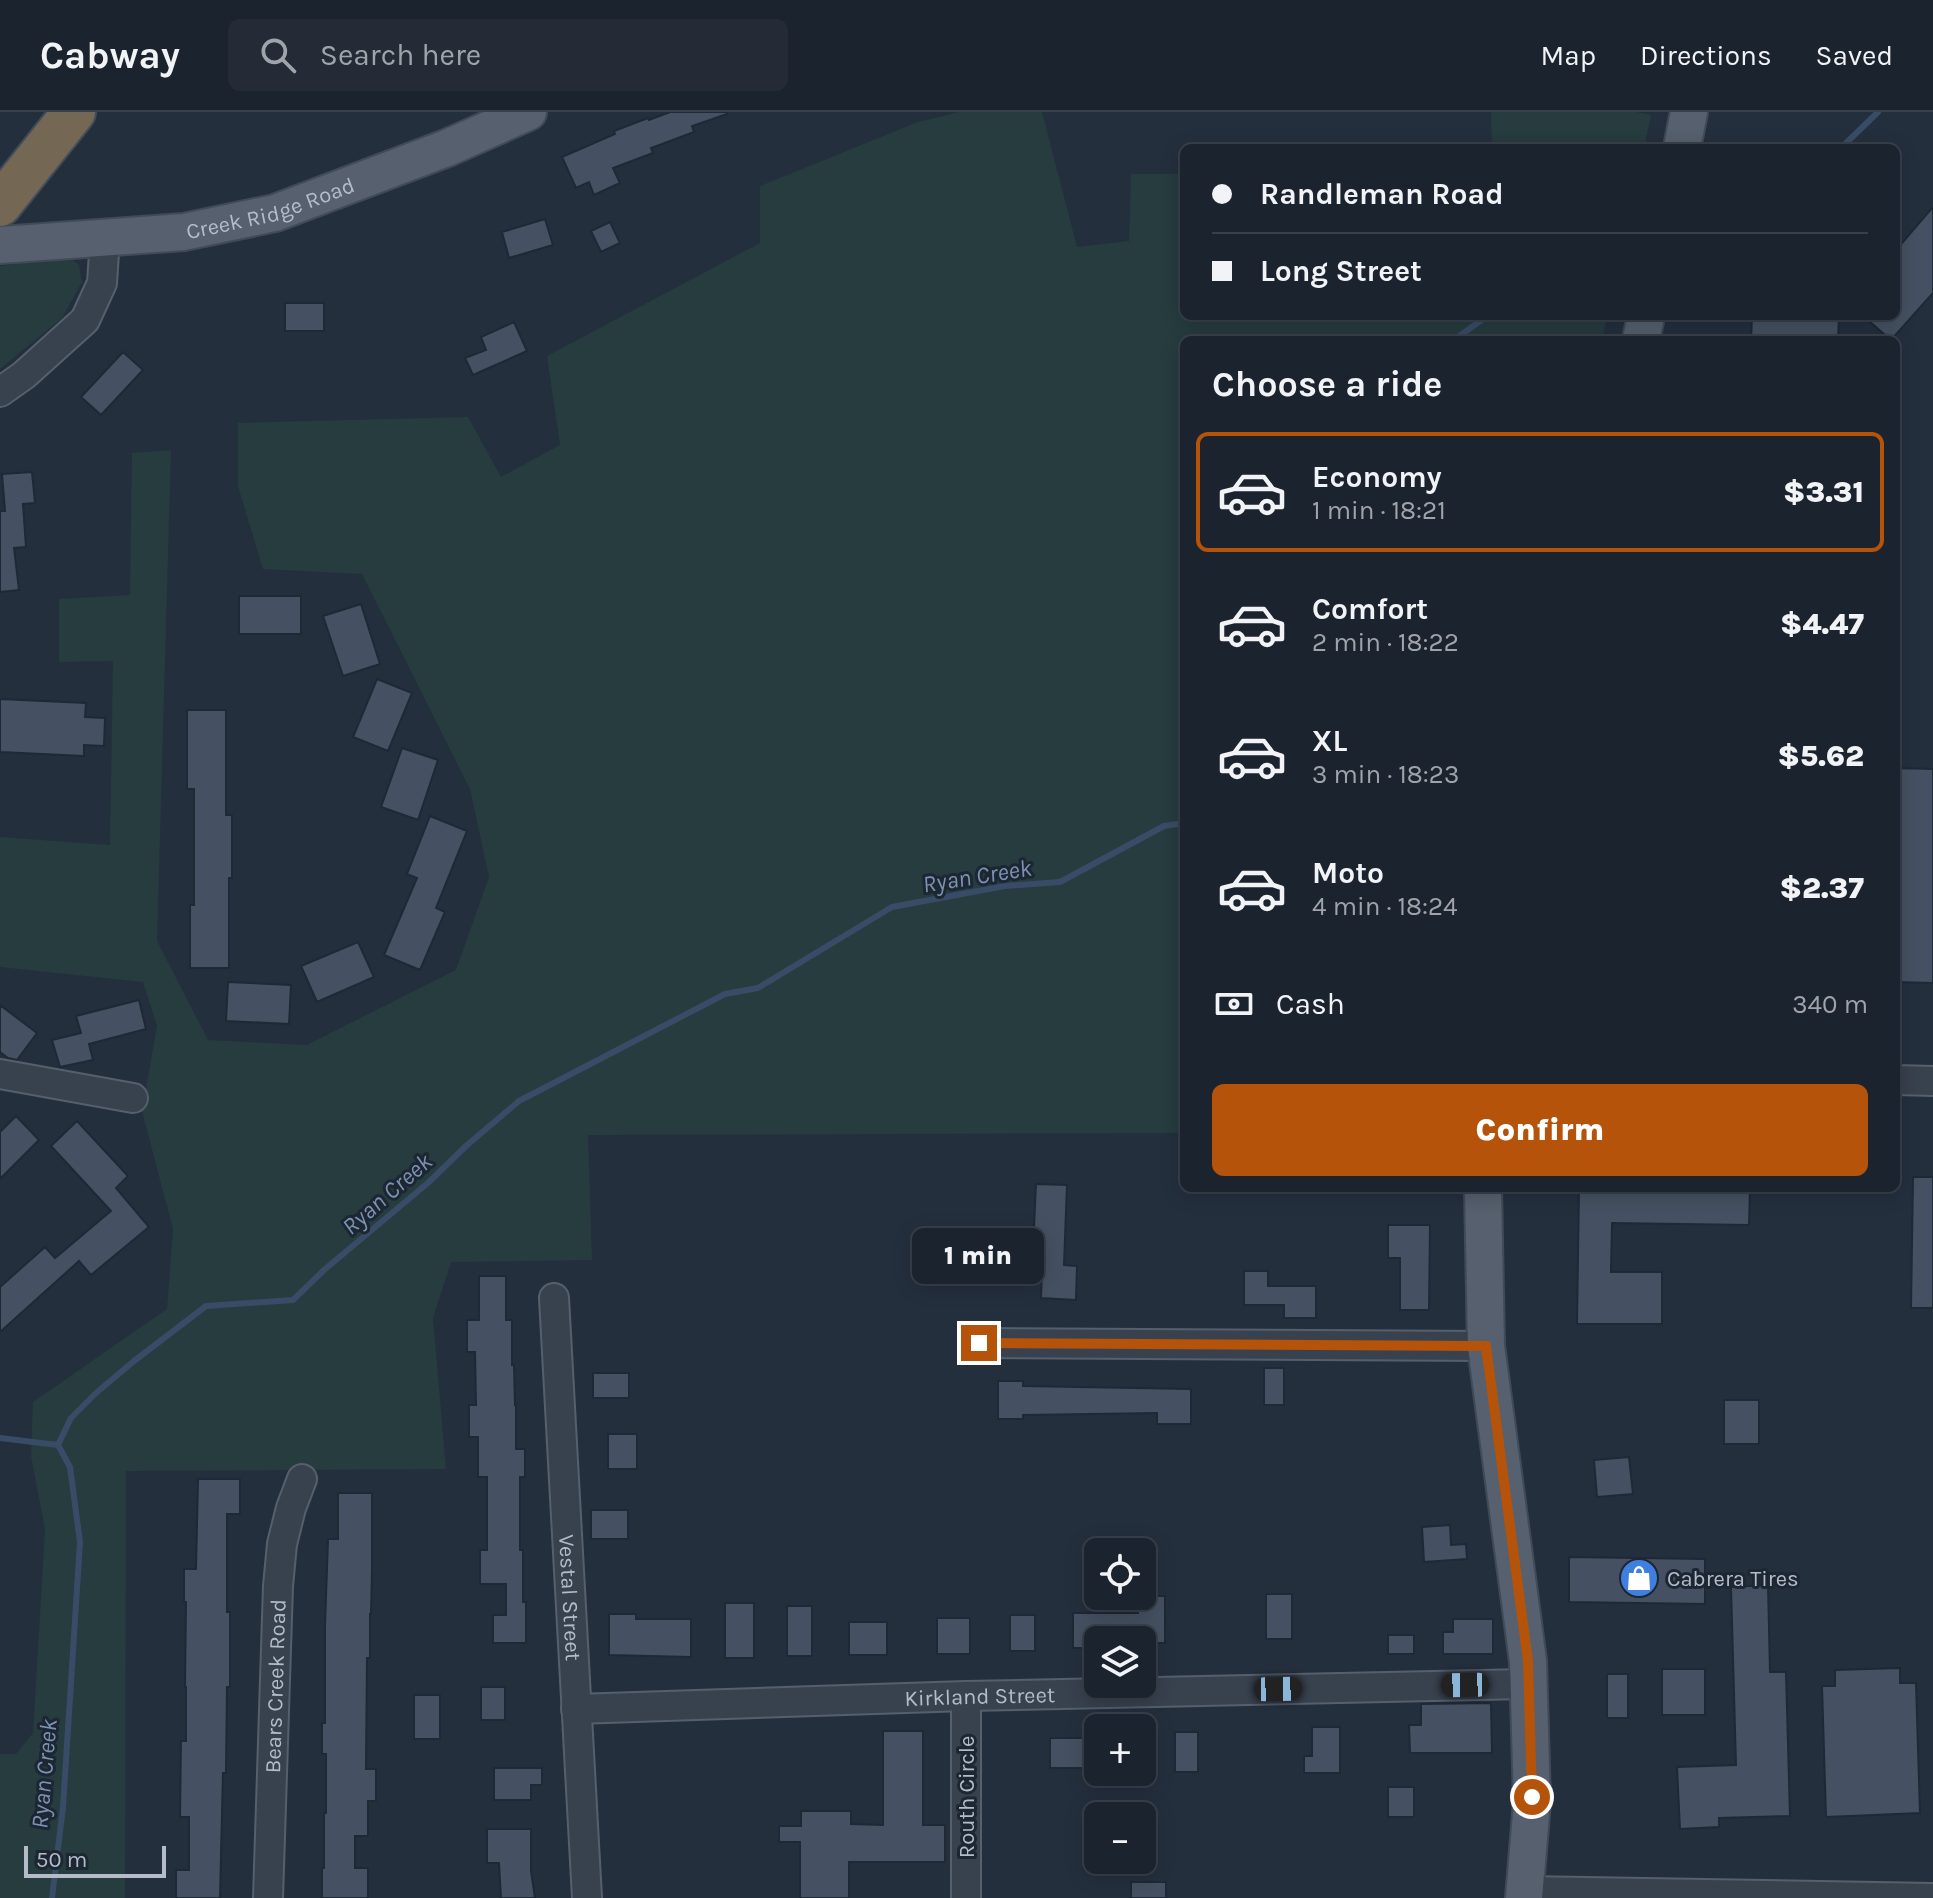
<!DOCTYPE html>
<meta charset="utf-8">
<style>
:root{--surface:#1b232e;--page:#242b36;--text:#f1f3f6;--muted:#a0a4aa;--line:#39404a;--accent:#b45309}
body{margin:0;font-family:Karla,sans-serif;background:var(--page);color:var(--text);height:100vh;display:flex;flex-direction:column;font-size:30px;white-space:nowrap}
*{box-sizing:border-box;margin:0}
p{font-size:26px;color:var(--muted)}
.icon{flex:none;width:44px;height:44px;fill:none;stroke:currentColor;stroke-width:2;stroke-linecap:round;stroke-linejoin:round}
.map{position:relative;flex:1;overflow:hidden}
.drawer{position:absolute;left:1180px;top:224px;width:720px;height:856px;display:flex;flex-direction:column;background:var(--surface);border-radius:12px;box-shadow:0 4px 20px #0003,0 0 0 2px var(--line)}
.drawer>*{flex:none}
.hud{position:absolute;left:1180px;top:32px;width:720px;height:176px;border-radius:12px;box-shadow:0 4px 20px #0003,0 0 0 2px var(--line);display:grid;align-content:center;height:176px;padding:0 32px;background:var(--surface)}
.fabs{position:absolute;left:1084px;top:1426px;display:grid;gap:16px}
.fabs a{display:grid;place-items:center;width:72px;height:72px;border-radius:12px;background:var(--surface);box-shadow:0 4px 20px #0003,0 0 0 2px var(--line);font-size:40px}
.scale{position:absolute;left:24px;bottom:20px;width:142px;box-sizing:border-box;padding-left:8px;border:4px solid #b4bcc9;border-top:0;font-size:22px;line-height:28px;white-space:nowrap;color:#b4bcc9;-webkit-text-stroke:6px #1d2633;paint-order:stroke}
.end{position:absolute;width:36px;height:36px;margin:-18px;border:10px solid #b45309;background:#fff;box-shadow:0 0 0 4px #fff}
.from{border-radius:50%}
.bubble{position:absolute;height:56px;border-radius:12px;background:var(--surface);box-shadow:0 4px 20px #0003,0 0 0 2px var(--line);font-size:26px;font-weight:800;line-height:56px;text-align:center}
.car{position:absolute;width:24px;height:48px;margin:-24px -12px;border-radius:10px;box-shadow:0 0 6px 2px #0007;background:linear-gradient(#222 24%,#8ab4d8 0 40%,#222 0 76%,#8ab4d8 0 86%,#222 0)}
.hud b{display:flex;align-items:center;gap:28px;height:76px;font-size:30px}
.hud b+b{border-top:2px solid var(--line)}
.hud i{width:20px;height:20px;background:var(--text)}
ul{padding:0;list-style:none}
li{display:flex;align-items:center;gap:24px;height:120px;margin:0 16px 12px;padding:0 16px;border:4px solid transparent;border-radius:12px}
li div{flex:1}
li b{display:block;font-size:30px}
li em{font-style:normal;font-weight:800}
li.active{border-color:var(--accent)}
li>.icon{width:72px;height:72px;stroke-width:1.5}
h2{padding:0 32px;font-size:36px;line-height:96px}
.pay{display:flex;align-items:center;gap:20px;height:88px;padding:0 32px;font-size:30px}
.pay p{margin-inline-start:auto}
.action{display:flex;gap:16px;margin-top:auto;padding:16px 32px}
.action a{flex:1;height:92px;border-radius:12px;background:var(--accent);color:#fff;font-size:32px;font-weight:800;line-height:92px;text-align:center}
header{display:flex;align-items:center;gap:48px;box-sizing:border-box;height:112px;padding:0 40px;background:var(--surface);border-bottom:2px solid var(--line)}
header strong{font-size:38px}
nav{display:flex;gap:44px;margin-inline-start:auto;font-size:28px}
.search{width:560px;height:72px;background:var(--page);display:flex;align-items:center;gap:20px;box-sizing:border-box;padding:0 28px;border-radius:12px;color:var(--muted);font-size:30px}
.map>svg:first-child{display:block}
</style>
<header>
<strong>Cabway</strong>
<div class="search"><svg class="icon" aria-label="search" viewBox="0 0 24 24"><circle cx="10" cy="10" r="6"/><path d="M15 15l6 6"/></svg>Search here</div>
<nav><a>Map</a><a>Directions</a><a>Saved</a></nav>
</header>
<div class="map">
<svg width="1933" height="1786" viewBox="0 0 1933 1786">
<rect width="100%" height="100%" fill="#242f3e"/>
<path fill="#263c3f" d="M959 0H1042L1077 135 1129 129 1131 62H1184V204H1607L1602 228H1184V1021L588 1023 592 1148 451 1150 433 1206 446 1357 126 1359 125 1786H0V1642H16L33 1621 45 1417 31 1344 33 1290 167 1197 173 1117 142 999 157 914 143 870 0 855V725L110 733 113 549 59 550V487L130 483 132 341 171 338 157 829 208 928 307 933 456 858 489 765 470 677 362 462 263 457 238 374V311L468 305 501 365 560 333 547 244 760 131V74L918 10Z
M1491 0H1636L1651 3 1644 36H1492Z
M68 145 79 153 82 170 62 206 0 257V154Z"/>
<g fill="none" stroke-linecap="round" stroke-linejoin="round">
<path stroke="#394c67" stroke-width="6" d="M1841 36 1878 0
M1454 228 1487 204
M0 1326 58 1333
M58 1333 71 1306 96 1281 134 1249 206 1194 293 1188 324 1158 429 1070 466 1034 519 989 725 882 758 876 892 795 1005 774 1060 770 1164 714 1184 711
M52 1786 63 1695 80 1430 70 1355 58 1333"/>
</g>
<path fill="#455162" stroke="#1f2835" stroke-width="2" d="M670 0H727V2L692 14 694 20 651 36 653 41 613 56 620 71 594 83 589 70 576 76 562 45 615 22 614 19 648 6 649 8Z
M1933 95V181L1891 228 1863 204H1896V138Z
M545 107 553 133 509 146 502 120Z
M610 110 620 131 601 140 591 119Z
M285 191H324V219H285Z
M1752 204H1839L1838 228H1751Z
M514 210 527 239 473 263 465 246 486 238 481 225Z
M123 240 143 258 101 303 81 285Z
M32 360 35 391 23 392 26 435 14 436 19 478 0 480V399H5L2 362Z
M239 484H301V522H239Z
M361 492 380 552 343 564 323 504Z
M377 567 412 581 388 639 353 625Z
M0 587 86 591 85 605 105 606 104 634 84 633V644L0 640Z
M187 598H226V703H232V766H229V856H190V793H194V677H187Z
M402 636 438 648 418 708 381 695Z
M1896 656 1933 657V871L1896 870Z
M430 704 467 719 436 796 445 800 420 858 384 843 417 766 407 762Z
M358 830 374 865 317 890 301 854Z
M228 870 291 873 289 912 226 909Z
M139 888 146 917 89 932 93 948 60 955 52 928 81 921 76 904Z
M0 893 37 921 17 948 8 946 0 940Z
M16 1004 39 1028 0 1067V1020Z
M77 1009 128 1064 116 1076 149 1115 91 1163 79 1149 0 1220V1175L45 1135 55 1146 111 1099 51 1034Z
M1913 1065H1933V1196H1911Z
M1036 1072 1067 1073 1064 1153 1077 1154 1076 1188 1041 1186 1042 1158H1032Z
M1579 1076H1750L1749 1113 1612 1111 1611 1160H1662V1212H1577Z
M1388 1113H1430L1429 1198H1400V1146H1388Z
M1244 1159H1268V1174H1316V1206H1284V1193H1244Z
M479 1164H506V1208H512V1253H514L515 1293H516V1337H525V1365H520V1438H523V1490H526V1531H493V1503H506V1472H480V1438H487V1365H478V1325H469V1293H476L475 1240H467V1208H479Z
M1264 1256H1284V1293H1264Z
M593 1261H629V1286H593Z
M998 1269H1023V1274L1191 1277V1312H1157V1301L1023 1303V1307H998Z
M1724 1288H1759V1332H1724Z
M608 1322H637V1357H608Z
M1629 1345 1633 1382 1597 1385 1594 1348Z
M198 1367H240V1402H227V1500H230V1575H227L226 1661H223L220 1786H176V1758H189V1705H180L181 1629H186V1575H185L186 1490H184V1457H196Z
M338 1381H372V1459L371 1502H370V1546H367L366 1657H376V1689H368V1724H355V1756H368V1786H322V1756H324V1701H326V1642H322V1611H325V1514L328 1427H338Z
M591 1398H628V1427H591Z
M1450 1413 1451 1433 1466 1432 1467 1447 1424 1450 1422 1415Z
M1569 1445 1705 1447V1492L1569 1490Z
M1768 1473 1770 1560H1786L1790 1704 1719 1706V1715L1680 1717 1677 1655 1736 1653 1731 1475Z
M1266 1482H1292V1527H1266Z
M1138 1484H1165V1531H1142V1528H1098V1536H1073V1501H1138Z
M725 1491H754V1546H725Z
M787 1494H812V1544H787Z
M609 1502H636V1507H691V1545L609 1543Z
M1010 1503H1035V1539H1010Z
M937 1506H970V1542H937Z
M1453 1507H1493V1542H1443V1520H1453Z
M849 1510H887V1543H849Z
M1388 1523H1414V1542H1388Z
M1900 1556V1571H1916L1920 1701 1826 1705 1822 1574H1835V1558Z
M1662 1557H1705V1603H1662Z
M1607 1562H1628V1606H1607Z
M481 1575H505V1608H481Z
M414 1583H440V1627H414Z
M1491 1591 1492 1641H1410L1409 1613H1421V1592Z
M1312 1615H1340V1661H1304V1644H1312Z
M883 1619H923V1713H945V1750H849V1786H800V1730H779V1714H801V1699H851V1712L883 1713Z
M1175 1620H1198V1660H1175Z
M1050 1626H1097V1656H1050Z
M494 1656H542V1673H531V1688H494Z
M1388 1675H1414V1705H1388Z
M487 1717H531V1759L535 1786H501L499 1751H487Z
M1131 1770H1166V1786H1131Z"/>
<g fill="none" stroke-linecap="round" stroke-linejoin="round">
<g stroke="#565f6c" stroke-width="32">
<g id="minor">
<path d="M0 280 24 263 85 208 102 171 105 126"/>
<path d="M0 962 133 986"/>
<path d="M1896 968 1933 969"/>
<path id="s1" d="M554 1186 587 1786"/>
<path d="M979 1231 1486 1234"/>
<path id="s2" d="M576 1597 966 1584 1528 1572"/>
<path d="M1525 1779 1933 1786"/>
<path id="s3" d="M268 1786 278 1474 282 1432 291 1396 302 1367"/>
<path d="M966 1786V1584"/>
</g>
</g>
<g stroke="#414a57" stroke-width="40">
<g id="major">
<path d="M1682 36 1689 0"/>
<path id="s4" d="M0 133 184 120 275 101 447 36 528 0"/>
<path d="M1641 228 1646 204"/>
<path d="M1483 1076 1486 1234 1528 1549 1532 1690 1524 1786"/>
</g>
</g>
<g stroke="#434c59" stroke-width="46">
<path id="highway" d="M0 93 74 0"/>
</g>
<use href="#minor" stroke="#38414e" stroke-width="28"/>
<use href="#major" stroke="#56606e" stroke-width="36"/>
<use href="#highway" stroke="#746855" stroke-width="42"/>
</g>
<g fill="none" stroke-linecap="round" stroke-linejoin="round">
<path stroke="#b45309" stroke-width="10" d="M979 1231 1486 1234 1528 1549 1532 1685"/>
</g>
<defs>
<g id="shop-disc" transform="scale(2)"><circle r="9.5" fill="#3f7fe0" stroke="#1d2633"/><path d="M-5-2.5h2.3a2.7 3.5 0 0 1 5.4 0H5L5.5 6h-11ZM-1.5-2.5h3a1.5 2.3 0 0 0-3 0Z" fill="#fff"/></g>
</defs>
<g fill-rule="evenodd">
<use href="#shop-disc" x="1639" y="1466"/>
</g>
<g text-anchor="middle" stroke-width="6" stroke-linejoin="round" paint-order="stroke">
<g font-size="22" fill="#b4bcc9" stroke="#1d2633">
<text dy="8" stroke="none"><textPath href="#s4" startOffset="274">Creek Ridge Road</textPath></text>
<text dy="8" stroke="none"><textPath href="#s1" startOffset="300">Vestal Street</textPath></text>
<text dy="8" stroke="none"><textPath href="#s3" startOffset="212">Bears Creek Road</textPath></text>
<text dy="8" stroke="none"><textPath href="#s2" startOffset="404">Kirkland Street</textPath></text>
<text transform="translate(966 1685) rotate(-90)" y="8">Routh Circle</text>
</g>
<g font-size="22" fill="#b4bcc9" stroke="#1d2633" text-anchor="start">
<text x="1667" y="1474">Cabrera Tires</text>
</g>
<g font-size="24" font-style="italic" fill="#7c92b1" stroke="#1d2633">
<text transform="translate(977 764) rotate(-9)" y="8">Ryan Creek</text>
<text transform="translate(387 1082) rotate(-41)" y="8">Ryan Creek</text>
<text transform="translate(44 1662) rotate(-85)" y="8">Ryan Creek</text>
</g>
</g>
</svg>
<div class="fabs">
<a><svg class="icon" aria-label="locate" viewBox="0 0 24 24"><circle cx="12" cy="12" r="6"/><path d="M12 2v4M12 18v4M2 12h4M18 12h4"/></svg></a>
<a><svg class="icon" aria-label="layers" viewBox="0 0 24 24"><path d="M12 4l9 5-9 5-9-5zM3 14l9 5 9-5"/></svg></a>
<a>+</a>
<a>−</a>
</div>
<div class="scale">50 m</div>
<i class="end from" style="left:1532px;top:1685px"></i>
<i class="end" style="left:979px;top:1231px"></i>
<div class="bubble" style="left:912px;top:1116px;width:132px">1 min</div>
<i class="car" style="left:1465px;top:1573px;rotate:269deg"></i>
<i class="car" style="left:1278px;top:1577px;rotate:89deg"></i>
<div class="hud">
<b><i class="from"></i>Randleman Road</b>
<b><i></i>Long Street</b>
</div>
<section class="drawer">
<h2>Choose a ride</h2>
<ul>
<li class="active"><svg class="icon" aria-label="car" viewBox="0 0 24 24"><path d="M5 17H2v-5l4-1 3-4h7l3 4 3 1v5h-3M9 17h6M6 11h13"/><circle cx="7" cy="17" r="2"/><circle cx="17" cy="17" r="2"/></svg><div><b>Economy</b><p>1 min · 18:21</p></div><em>$3.31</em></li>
<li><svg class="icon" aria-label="car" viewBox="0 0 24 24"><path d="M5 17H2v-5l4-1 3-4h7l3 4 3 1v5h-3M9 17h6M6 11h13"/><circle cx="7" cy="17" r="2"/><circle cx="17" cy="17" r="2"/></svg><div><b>Comfort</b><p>2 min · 18:22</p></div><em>$4.47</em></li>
<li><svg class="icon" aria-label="car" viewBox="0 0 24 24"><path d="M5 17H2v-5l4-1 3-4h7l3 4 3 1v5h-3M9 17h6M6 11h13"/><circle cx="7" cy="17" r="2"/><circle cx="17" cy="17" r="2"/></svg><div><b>XL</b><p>3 min · 18:23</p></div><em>$5.62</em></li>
<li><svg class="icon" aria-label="car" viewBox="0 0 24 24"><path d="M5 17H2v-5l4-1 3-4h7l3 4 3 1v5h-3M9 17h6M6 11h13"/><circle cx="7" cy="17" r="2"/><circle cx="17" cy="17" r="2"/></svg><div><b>Moto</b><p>4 min · 18:24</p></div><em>$2.37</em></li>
</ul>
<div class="pay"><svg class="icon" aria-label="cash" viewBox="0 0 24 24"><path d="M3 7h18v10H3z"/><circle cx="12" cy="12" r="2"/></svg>Cash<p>340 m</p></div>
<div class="action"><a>Confirm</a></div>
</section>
</div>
